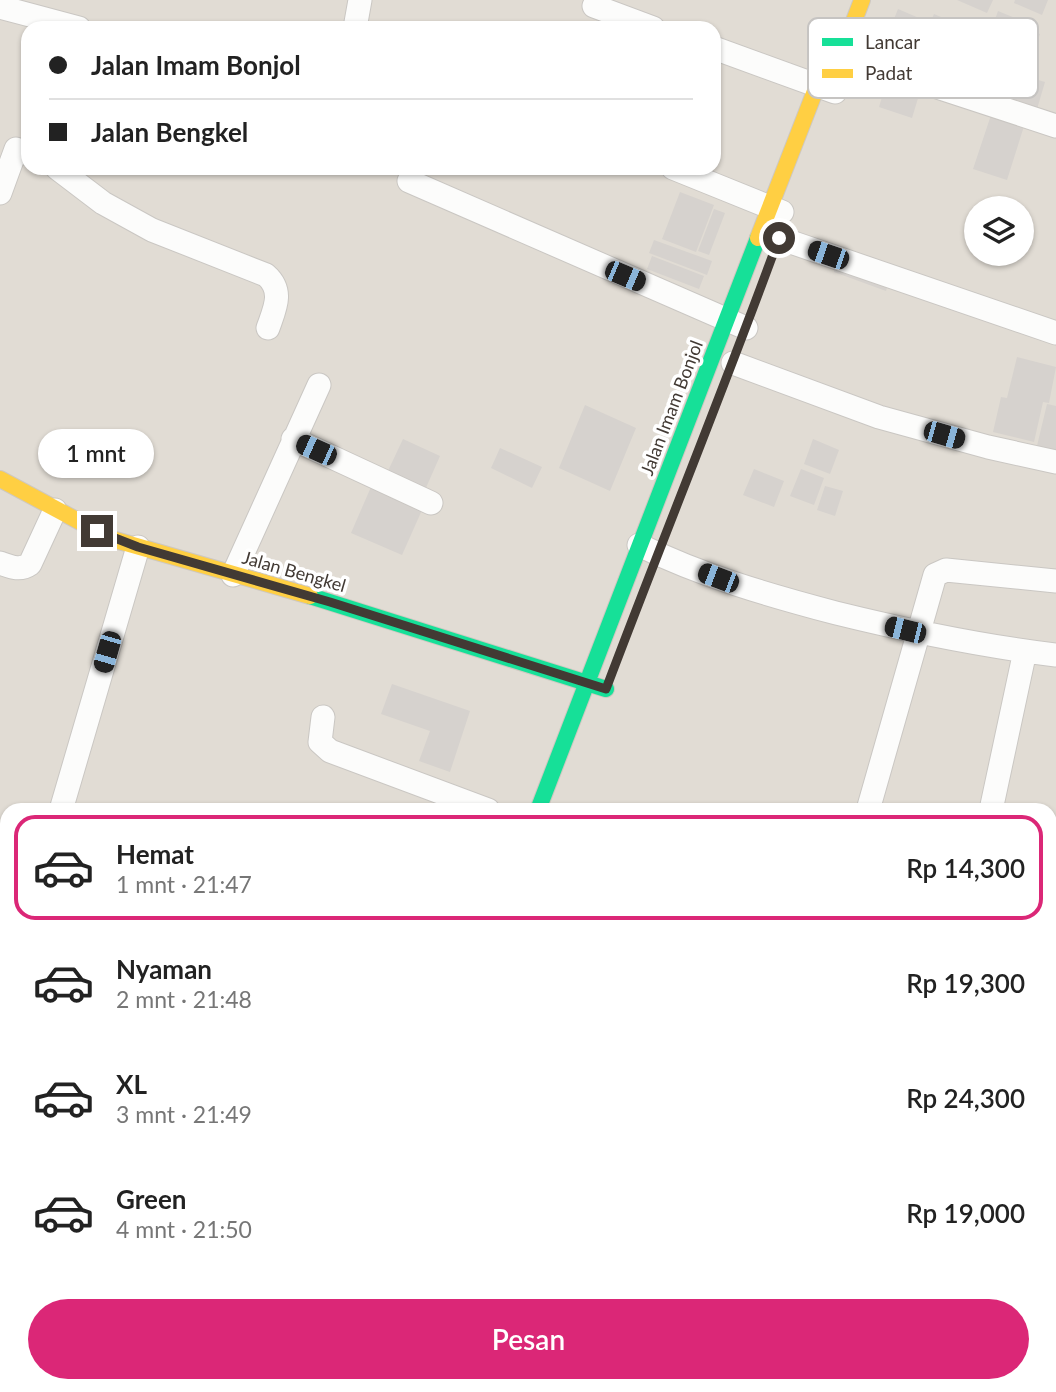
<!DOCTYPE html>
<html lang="id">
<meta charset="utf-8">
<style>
:root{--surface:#fff;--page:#f2f2f2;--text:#222;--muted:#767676;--line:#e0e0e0;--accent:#db2777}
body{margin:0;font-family:Lato,sans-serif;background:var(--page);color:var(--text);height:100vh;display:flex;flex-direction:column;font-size:26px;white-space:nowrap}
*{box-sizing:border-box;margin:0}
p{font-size:23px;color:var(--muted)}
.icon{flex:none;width:38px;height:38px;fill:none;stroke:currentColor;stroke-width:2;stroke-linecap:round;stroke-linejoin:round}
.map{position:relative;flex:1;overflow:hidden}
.sheet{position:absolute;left:0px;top:803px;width:1057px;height:590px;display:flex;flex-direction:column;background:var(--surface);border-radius:21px 21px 0 0;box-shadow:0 2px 5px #0004}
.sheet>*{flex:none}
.banner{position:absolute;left:21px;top:21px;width:700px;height:154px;border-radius:21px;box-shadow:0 2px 5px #0004;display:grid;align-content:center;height:154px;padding:0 28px;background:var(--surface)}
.buttons{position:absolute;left:964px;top:196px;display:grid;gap:14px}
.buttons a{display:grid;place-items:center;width:70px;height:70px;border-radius:50%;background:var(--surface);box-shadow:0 2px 5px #0004;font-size:35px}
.end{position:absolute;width:32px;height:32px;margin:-16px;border:9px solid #423a34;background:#fff;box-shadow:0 0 0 4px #fff}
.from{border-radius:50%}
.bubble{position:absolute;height:49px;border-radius:24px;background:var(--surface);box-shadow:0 2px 5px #0004;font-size:23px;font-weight:600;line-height:49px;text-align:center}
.car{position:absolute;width:21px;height:42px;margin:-21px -10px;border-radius:9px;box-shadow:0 0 5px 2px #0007;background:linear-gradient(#222 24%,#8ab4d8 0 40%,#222 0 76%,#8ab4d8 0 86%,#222 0)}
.banner b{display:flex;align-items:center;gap:24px;height:66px;font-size:26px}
.banner b+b{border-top:2px solid var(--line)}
.banner i{width:18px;height:18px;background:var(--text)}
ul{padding:12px 0 0;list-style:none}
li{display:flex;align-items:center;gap:21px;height:105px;margin:0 14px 10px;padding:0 14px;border:4px solid transparent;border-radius:21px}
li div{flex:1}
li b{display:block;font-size:26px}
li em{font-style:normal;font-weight:600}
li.on{border-color:var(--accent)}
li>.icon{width:63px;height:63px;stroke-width:1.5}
.primary-button{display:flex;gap:14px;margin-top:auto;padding:14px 28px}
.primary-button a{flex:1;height:80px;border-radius:42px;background:var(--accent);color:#fff;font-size:28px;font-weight:600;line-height:80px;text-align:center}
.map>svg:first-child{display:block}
</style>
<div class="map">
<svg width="1056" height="1392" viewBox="0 0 1056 1392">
<rect width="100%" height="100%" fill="#eeebe7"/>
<path fill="#e1dcd4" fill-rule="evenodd" d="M0 0H1056V1392H0ZM28 28H714V168H28ZM976 208H1022V254H976ZM7 810H1050V1386H7Z"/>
<path fill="#d6d2ce" d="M957 0H993L987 13Z
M1015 0H1048L1042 15 1014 3Z
M898 9 926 21 918 41 890 29Z
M998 11 1015 18 1001 56 984 50Z
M934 14 962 26 953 46 925 35Z
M1017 25 1040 34 1026 71 1004 62Z
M997 68 1045 82 1037 109 989 95Z
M886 84 919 95 912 118 879 107Z
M992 112 1025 123 1007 180 973 169Z
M680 192 714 205 696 252 662 239Z
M714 209 725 213 709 255 698 251Z
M654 240 712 261 707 275 649 253Z
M652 256 704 276 699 289 647 269Z
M837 262 889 281 886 291 834 272Z
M1017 357 1056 367 1049 403 1043 402 1034 442 993 432 1001 397 1007 398Z
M1047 404 1056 406V455L1036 450Z
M585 405 636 428 610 491 559 468Z
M403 439 440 456 425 490 387 473Z
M813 439 839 450 830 474 804 464Z
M500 448 542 467 532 488 491 468Z
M754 469 784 481 774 507 743 495Z
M801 469 824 478 814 505 790 496Z
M825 486 843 491 835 516 817 510Z
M371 487 422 510 402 555 351 533Z
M392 684 470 711 450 772 419 761 430 731 381 714Z
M1050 1159 1056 1160V1191L1050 1189Z"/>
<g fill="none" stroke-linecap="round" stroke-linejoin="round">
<g stroke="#cac7c3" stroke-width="25">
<path id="street" d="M594 6 653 28
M0 7 79 28
M355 28 360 0
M714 48 835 92
M849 58 1056 126
M57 168 103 203 152 230 266 275C284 291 275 308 268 328
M673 168 782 212
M409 181 746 328
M0 193 16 149 28 154
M779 238 1056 333
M733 363 879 417 988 447 1056 462
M293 439 431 503
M639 545C702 576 768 595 836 613 909 631 981 646 1056 655
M0 563C11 567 20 571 30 564L55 510
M233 575 319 385
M323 717 320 742 330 751 488 810
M61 810 138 547
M868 810 935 575 946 570 1056 581
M991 810 1025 651
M0 867 7 870
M1050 880H1056
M0 948 7 924
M1050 1095 1056 1096
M0 1193 7 1195
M1050 1273 1056 1265
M1050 1381 1056 1382
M67 1392 69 1386"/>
</g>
<g stroke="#cec8c0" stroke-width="18">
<path id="fast" d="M310 596 606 689
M538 810 758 238
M394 1386V1392"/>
</g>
<g stroke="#cec8c0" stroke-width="18">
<path id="slow" d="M758 238 817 86 832 52 852 26 862 0
M0 479 112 539 310 596"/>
</g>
<use href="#street" stroke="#fcfcfb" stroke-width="23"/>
<use href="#fast" stroke="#16e098" stroke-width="16"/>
<use href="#slow" stroke="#ffcf43" stroke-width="16"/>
</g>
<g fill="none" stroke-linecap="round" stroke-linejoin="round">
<path stroke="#423a34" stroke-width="9" d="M97 531 138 547 330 602 606 689C663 538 724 389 779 238"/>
</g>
<g text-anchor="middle" stroke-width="7" stroke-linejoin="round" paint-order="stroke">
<g font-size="18" fill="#423a34" stroke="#fff">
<text transform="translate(672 408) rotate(-69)" y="6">Jalan Imam Bonjol</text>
<text transform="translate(294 572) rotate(16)" y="6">Jalan Bengkel</text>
</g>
</g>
<rect x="808" y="18" width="230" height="80" rx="10" fill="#fff" stroke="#c6c4c2" stroke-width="2"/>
<rect x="822" y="38" width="31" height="8" fill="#16e098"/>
<rect x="822" y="69" width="31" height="9" fill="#ffcf43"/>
<g font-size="19" fill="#423a34">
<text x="865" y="49">Lancar</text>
<text x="865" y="80">Padat</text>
</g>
</svg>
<div class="buttons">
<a><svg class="icon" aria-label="layers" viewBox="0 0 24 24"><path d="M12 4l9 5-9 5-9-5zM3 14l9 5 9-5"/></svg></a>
</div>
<i class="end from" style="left:779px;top:238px"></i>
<i class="end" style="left:97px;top:531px"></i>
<div class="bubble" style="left:38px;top:429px;width:116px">1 mnt</div>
<i class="car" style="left:828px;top:255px;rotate:289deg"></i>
<i class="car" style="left:625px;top:276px;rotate:113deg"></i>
<i class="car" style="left:944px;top:435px;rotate:106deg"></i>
<i class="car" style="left:316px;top:450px;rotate:294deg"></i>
<i class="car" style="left:718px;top:578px;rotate:291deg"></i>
<i class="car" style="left:905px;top:630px;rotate:284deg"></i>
<i class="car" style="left:107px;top:652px;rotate:196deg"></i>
<div class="banner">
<b><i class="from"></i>Jalan Imam Bonjol</b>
<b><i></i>Jalan Bengkel</b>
</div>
<section class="sheet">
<ul>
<li class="on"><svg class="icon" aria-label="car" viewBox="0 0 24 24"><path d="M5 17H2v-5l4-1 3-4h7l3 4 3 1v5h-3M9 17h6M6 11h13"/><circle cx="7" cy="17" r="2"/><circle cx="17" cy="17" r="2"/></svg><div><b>Hemat</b><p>1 mnt · 21:47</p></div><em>Rp 14,300</em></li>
<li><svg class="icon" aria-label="car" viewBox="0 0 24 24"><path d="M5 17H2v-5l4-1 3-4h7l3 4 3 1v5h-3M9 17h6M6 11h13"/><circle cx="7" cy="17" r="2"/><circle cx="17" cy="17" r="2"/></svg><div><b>Nyaman</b><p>2 mnt · 21:48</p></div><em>Rp 19,300</em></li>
<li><svg class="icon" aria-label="car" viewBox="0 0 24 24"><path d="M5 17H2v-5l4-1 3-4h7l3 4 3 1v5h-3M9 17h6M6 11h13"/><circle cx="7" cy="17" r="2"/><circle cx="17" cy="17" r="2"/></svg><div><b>XL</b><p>3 mnt · 21:49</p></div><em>Rp 24,300</em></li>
<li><svg class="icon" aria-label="car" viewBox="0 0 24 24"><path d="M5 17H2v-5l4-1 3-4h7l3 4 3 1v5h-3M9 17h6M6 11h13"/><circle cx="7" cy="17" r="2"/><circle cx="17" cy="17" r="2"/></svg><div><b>Green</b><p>4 mnt · 21:50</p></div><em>Rp 19,000</em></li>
</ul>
<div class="primary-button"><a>Pesan</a></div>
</section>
</div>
